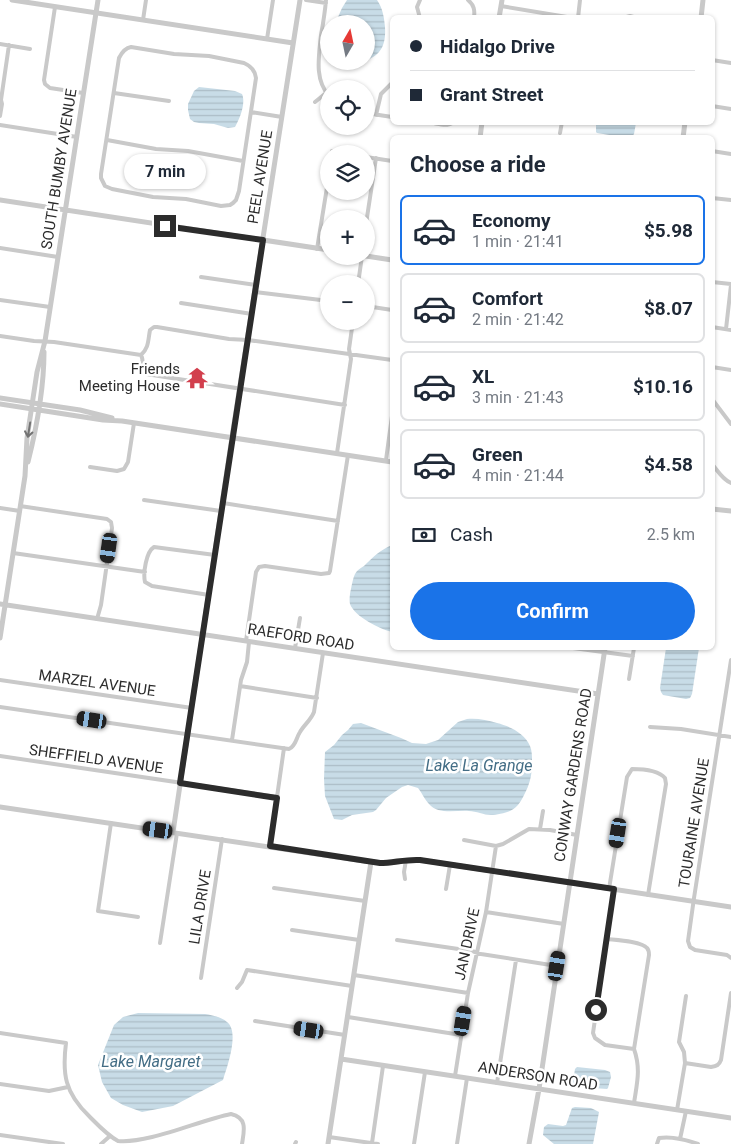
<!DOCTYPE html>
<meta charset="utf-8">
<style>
:root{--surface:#fff;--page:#f2f2f3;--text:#1f2937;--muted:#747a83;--line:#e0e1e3;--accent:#1a73e8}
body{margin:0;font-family:Roboto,sans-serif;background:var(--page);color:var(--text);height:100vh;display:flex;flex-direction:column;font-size:19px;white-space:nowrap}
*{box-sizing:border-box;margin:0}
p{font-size:16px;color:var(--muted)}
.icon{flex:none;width:28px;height:28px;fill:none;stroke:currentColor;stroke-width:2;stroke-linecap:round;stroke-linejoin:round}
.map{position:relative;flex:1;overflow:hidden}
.panel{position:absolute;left:390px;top:135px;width:325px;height:515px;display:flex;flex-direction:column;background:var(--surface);border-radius:8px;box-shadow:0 1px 4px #0004}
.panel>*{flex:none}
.guide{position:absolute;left:390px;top:15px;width:325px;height:110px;border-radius:8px;box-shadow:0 1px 4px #0004;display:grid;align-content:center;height:110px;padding:0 20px;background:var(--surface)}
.needle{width:32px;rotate:9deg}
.buttons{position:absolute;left:320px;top:15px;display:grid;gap:10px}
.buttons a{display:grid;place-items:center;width:55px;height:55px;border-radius:50%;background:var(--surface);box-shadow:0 1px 4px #0004;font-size:25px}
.end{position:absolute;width:22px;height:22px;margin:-11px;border:6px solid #2c2c2c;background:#fff;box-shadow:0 0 0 2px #fff}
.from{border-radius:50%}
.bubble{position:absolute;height:35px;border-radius:18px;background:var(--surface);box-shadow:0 1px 4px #0004;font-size:16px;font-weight:700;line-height:35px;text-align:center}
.car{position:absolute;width:15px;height:30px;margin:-15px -8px;border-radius:6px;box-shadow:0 0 4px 1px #0007;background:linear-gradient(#222 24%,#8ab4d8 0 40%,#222 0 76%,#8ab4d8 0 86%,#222 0)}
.guide b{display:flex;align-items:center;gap:18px;height:48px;font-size:19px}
.guide b+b{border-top:1px solid var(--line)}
.guide i{width:12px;height:12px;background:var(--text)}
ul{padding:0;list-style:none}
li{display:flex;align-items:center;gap:15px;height:70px;margin:0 10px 8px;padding:0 10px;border:2px solid var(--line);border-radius:8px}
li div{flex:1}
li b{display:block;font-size:19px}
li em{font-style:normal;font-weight:700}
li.selected{border-color:var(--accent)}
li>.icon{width:45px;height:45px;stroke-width:1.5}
h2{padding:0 20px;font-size:22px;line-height:60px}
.pay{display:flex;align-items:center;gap:12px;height:55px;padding:0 20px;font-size:19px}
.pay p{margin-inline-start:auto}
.cta{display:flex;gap:10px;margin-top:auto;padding:10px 20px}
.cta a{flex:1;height:58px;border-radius:30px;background:var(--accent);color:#fff;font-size:20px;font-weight:700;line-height:58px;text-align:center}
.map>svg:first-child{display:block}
</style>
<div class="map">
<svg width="731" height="1144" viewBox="0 0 731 1144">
<defs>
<pattern id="water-rules" width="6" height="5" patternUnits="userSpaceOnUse" patternTransform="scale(1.25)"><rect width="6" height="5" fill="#c8dce7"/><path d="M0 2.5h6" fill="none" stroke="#acbdc6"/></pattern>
</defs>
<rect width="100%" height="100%" fill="#fff"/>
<path fill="url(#water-rules)" d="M347 0H377C383 9 384 17 385 27 386 43 382 55 366 60V24H335L342 8Z
M199 87 235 91 242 94C246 103 240 118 235 127L228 128 214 124 199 123 194 122 190 119 188 110V104L194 91Z
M596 123V122L636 123 634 134 631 138 622 137 597 133 596 132Z
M392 545V632C380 629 355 617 350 604 349 600 350 593 351 589 352 584 353 578 355 574 357 570 361 568 364 566 373 557 380 550 392 545Z
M666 648H699L692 694 690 698 686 699 663 695 661 692 660 688Z
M467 719C477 718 487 720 497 723 509 726 525 733 530 746 532 751 532 756 532 761 532 772 531 781 526 791 522 799 519 807 510 811 505 813 496 815 491 815 484 815 476 811 469 811 456 810 438 815 429 804 425 800 422 793 418 788L408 785 402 787 386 798 376 810 373 812 352 815 342 820 334 819 325 796 324 779 325 752 334 745 342 735 348 730 353 724 361 723 401 738 412 743 426 744 438 740 458 722Z
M138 1013 205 1014C211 1015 222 1017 227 1022 240 1032 227 1067 223 1080L173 1106 142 1112 123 1105 111 1098 102 1082 98 1065 114 1025 123 1017Z
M577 1067 605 1070 610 1072 611 1077 608 1088 607 1089 593 1088 574 1084 573 1082 575 1069Z
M575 1107 591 1108 599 1112 593 1144H554L543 1135 544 1127 548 1124 563 1126 566 1125 572 1108Z"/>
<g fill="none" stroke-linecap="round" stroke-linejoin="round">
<path stroke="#c9c9c9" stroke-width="4" d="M306 0 326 3
M326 0C325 12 323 24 321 35 319 56 314 79 329 96
M420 0 417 7 420 18
M468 0C474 5 475 10 474 18
M501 6 573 18
M55 7 44 80 45 84 50 88 83 93
M578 18 580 0
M623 18 630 16 637 18
M143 20 146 0
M267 39 273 0
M0 44 30 49
M131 47 174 54 209 56 244 63C251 66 255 70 256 78L239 191 236 200 233 203 230 205 221 206 186 199 153 197 112 189 105 186 101 178V174L119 58C122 52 125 48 131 47Z
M712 60 731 63
M114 93 169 101
M315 102 326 93
M712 106 731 109
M251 112 282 117
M366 113 392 117
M376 115 381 94 392 83
M0 116 2 104 1 100 9 45
M430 122C438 124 447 127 454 122
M0 125 77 137
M560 133 562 122
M107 140 156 149 188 151 243 161
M712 151 731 154
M332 154V151L348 154
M366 157 392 161
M712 198 731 200
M366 224 376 158
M0 248 58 257
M317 249 329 175
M201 277 256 285
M712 282 731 284
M358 284 362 256
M255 292 329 301
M0 300 50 307
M181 303 252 314
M366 306 392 310
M712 327 731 330
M726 329 731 285
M0 336 34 341 54 342 141 355
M141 355C149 348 148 340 150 330L154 327H157L229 339 248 340 392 360
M141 355C145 362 140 369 146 374L345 405
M712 367 731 370
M712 399 731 424
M337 453 351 359 349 349 353 321
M386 460 392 416
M712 464C718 471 722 479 731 483
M90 467 117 471 124 469 128 462 134 423
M144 500 221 511
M223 503 338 521
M20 506 107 519 111 522 112 528 101 605 97 619
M0 508 20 511
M13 553 145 572
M209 595 152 586 145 582C143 573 146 552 154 547L215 555
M246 641 256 572 259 567 265 566 321 574 329 573 330 571 348 455
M295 648 300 618
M573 648 633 656
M731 660 694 898 688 941 690 947 695 950 727 955 731 958
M629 679 634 648
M0 680 192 708
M240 686 317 698
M0 707 289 749C296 746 296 738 300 732 304 725 311 720 314 712L323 653
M650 727 681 729 731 737
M232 740 241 680 247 662 249 642
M0 756 277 797
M111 823 98 911 138 917
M540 829 543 811
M464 840 496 846 503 844 529 829 550 830 577 835
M270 846 284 748
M405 879 404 872 406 860
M274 888 365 901
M446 889 450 865
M609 889 627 777 632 769C643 769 658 770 665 778L666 784 648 895
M614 889 593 1033 595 1038 605 1045 634 1049
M486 912 564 924
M292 930 359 940
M607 939C616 940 641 941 647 948 649 950 649 952 649 955L634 1049C641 1069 637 1083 634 1103
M397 940 472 951 481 954 557 966
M160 943 177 833
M354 975 468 993
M201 978 222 839
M237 988 242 982 247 970 352 986
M348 1017 461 1035
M255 1021 345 1035
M0 1033 66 1043C62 1074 65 1093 89 1116 97 1124 107 1135 118 1141 148 1144 200 1120 231 1114 248 1118 244 1131 242 1144
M685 1063 711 1067C717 1066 719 1065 721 1060L731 993
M455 1076 468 993 486 912 496 846
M497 1083 516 960
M0 1084 49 1091 68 1087
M677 1110 685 1063 684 1052 679 1042 686 996
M0 1135 63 1144
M329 1137 378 1144
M680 1139 686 1111
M372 1143 383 1066
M101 1144 110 1136
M295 1144 296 1142
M414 1144 425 1072
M457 1144 467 1078
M657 1144 659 1138C672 1136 687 1140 698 1144"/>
<path stroke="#c9c9c9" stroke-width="5" d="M12 0 293 43
M499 18 502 0
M701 18 703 0
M480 138 482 122
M683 138 685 122
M0 200 329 250
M366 256 392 260
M0 398 80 410 112 418
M0 404 103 420 122 421 392 462
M28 462C37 426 44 389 44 352
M712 509 731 511
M0 604 598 694
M0 638 25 476 27 438 37 372 45 341 98 0
M0 807 371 862 388 863 412 860H420L731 907
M173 832 232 437 300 0
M341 1059 731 1118
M328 1144 371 862
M529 1144 539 1089 605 648"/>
</g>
<defs><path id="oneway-shaft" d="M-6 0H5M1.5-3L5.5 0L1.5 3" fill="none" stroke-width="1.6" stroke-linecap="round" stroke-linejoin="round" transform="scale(1.25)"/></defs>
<use stroke="#737373" href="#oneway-shaft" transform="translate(29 430) rotate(99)"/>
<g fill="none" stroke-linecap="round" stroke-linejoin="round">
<path stroke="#2c2c2c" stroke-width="6" d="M165 226 263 240 180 783 277 798 270 846 380 863C393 863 406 859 420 860L614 889 596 1010"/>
</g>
<defs>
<g id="temple-bare" transform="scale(1.725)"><path d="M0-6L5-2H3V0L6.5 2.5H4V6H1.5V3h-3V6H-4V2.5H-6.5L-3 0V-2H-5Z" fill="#d23f4d" stroke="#fff" stroke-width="2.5" paint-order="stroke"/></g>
</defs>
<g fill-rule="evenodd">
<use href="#temple-bare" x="197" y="378"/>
</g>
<g text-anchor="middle" stroke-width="5" stroke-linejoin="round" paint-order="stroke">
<g font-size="15" fill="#2c2c2c" stroke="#fff">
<text transform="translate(59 169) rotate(-81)" y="5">SOUTH BUMBY AVENUE</text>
<text transform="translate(260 177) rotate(-81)" y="5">PEEL AVENUE</text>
<text transform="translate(301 637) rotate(9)" y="5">RAEFORD ROAD</text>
<text transform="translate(97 683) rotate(8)" y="5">MARZEL AVENUE</text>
<text transform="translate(96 759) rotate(8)" y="5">SHEFFIELD AVENUE</text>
<text transform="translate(573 775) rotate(-81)" y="5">CONWAY GARDENS ROAD</text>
<text transform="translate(694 823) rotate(-81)" y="5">TOURAINE AVENUE</text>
<text transform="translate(200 907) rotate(-81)" y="5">LILA DRIVE</text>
<text transform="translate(467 944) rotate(-78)" y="5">JAN DRIVE</text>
<text transform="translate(538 1076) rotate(9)" y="5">ANDERSON ROAD</text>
</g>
<g font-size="15" fill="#2c2c2c" stroke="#fff" text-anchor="end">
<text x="180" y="374">Friends<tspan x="180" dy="17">Meeting House</tspan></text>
</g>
<g font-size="16" font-style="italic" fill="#436d85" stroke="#fff">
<text x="479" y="771">Lake La Grange</text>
<text x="151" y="1067">Lake Margaret</text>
</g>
</g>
</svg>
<div class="buttons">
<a><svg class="needle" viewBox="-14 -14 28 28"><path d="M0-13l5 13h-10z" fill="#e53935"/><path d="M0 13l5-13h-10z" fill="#747a83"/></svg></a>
<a><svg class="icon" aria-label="locate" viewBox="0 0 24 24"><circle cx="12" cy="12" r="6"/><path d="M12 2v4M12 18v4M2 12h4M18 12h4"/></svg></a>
<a><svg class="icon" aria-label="layers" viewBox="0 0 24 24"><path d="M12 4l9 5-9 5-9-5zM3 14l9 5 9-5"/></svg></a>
<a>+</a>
<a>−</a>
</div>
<i class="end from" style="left:596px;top:1010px"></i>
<i class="end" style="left:165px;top:226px"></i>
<div class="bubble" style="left:124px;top:154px;width:82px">7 min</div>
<i class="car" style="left:109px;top:548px;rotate:188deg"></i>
<i class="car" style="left:92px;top:720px;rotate:279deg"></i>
<i class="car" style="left:158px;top:830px;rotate:278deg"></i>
<i class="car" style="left:618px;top:833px;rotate:189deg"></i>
<i class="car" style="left:557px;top:966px;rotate:9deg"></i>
<i class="car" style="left:463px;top:1021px;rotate:9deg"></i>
<i class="car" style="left:309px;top:1030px;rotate:279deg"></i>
<div class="guide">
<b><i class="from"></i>Hidalgo Drive</b>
<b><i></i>Grant Street</b>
</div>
<section class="panel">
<h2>Choose a ride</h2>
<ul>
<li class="selected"><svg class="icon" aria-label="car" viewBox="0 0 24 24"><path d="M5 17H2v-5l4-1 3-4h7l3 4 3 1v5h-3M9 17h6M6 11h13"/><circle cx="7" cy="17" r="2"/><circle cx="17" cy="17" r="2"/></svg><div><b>Economy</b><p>1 min · 21:41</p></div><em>$5.98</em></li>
<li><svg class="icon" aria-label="car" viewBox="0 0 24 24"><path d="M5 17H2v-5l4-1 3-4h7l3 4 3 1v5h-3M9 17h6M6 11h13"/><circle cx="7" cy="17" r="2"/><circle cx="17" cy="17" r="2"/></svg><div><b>Comfort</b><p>2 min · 21:42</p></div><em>$8.07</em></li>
<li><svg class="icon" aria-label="car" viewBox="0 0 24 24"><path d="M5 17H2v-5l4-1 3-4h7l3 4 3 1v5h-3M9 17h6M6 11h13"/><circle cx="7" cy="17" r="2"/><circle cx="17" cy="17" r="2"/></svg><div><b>XL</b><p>3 min · 21:43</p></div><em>$10.16</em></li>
<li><svg class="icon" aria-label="car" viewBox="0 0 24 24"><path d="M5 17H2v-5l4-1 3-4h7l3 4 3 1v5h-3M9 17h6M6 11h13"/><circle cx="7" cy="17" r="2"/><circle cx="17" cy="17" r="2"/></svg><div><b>Green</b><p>4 min · 21:44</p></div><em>$4.58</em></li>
</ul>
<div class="pay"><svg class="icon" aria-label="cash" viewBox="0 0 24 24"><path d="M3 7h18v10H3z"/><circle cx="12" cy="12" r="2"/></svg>Cash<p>2.5 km</p></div>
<div class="cta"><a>Confirm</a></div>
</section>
</div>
